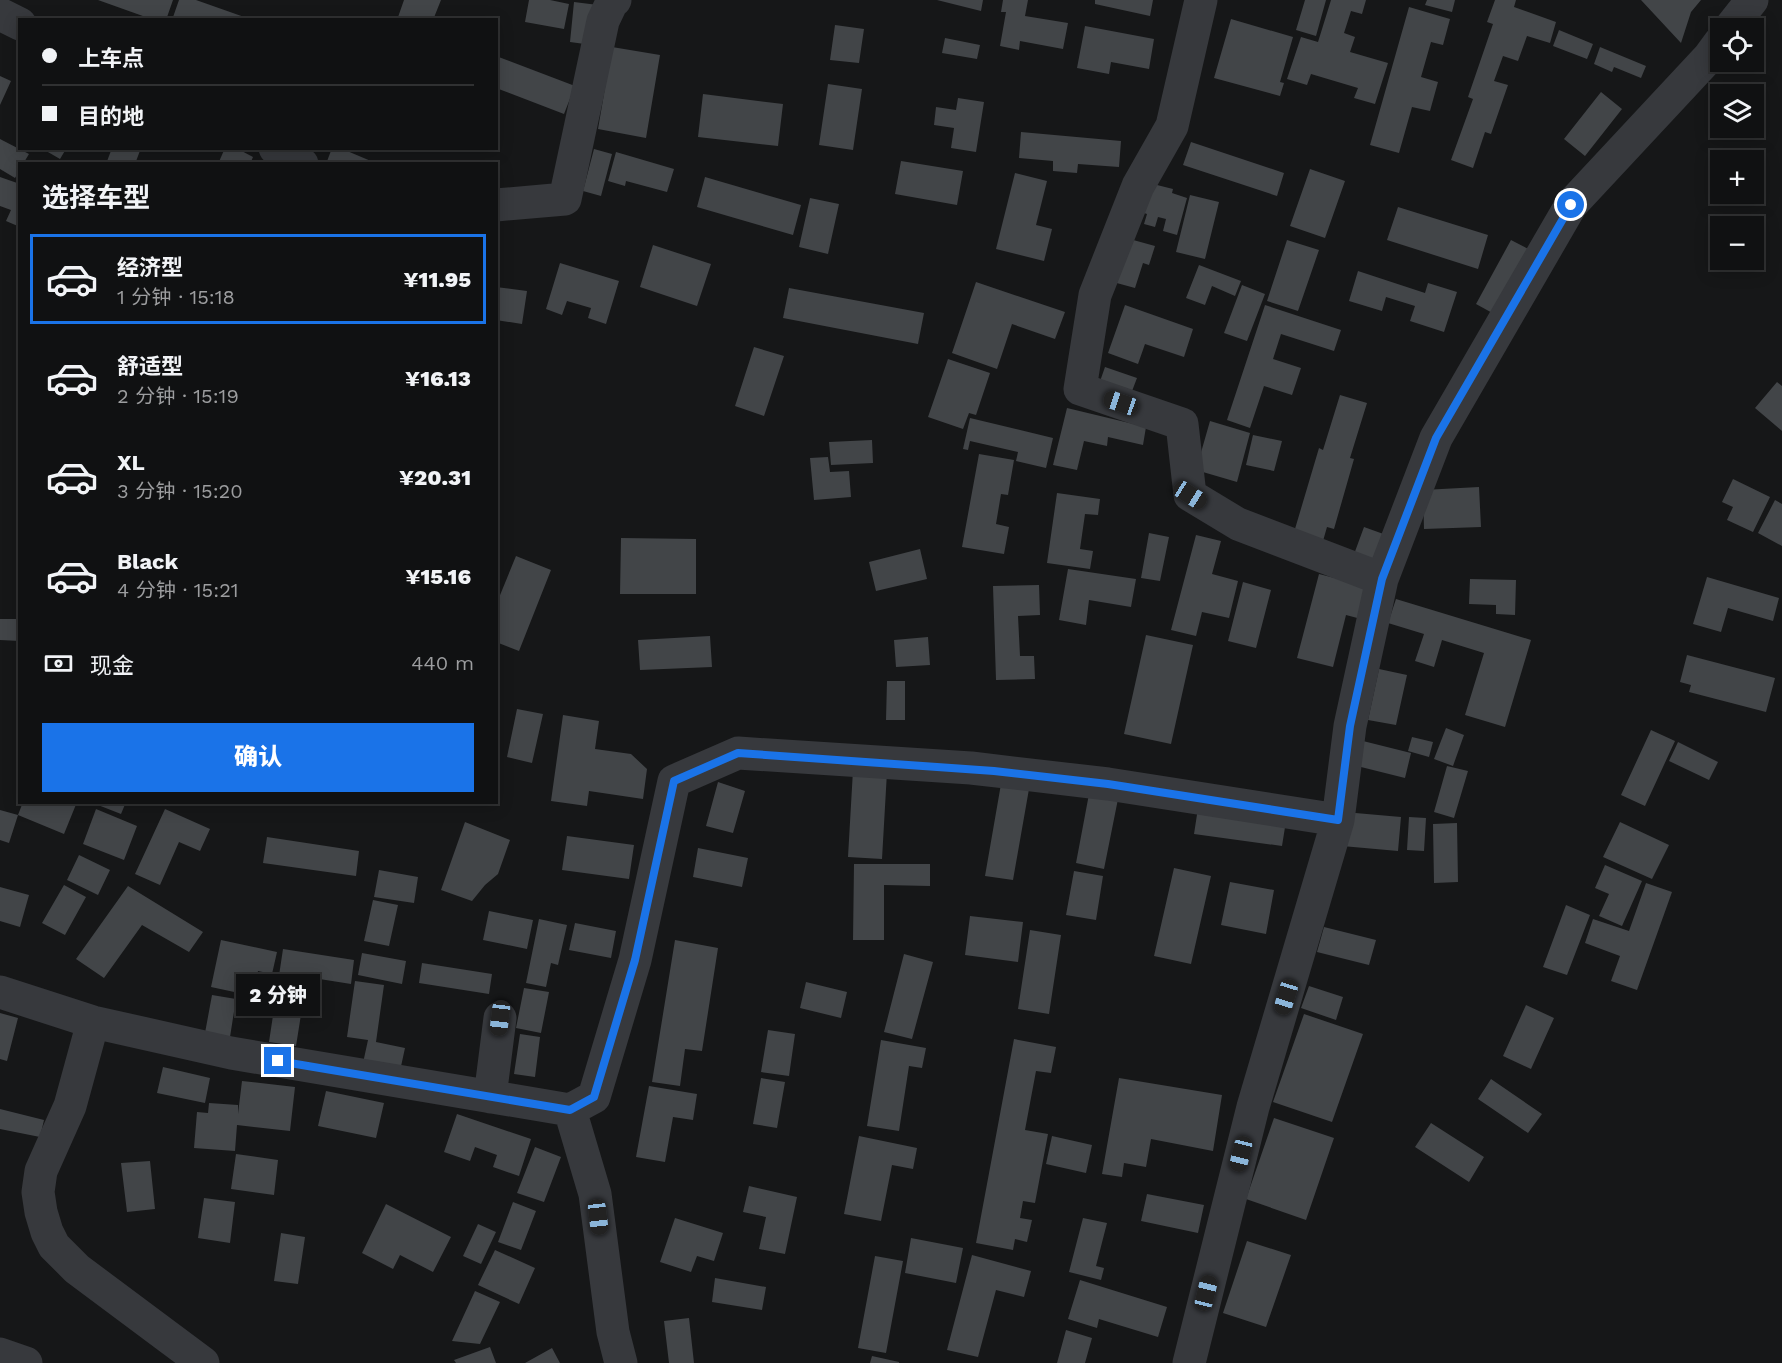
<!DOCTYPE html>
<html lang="zh">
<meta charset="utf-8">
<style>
:root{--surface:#101112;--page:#191a1b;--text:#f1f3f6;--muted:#9c9d9f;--line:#303132;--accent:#1a73e8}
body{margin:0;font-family:"Work Sans","Noto Sans SC",sans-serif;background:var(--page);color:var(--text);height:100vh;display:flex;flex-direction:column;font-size:22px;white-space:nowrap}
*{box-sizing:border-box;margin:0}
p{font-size:20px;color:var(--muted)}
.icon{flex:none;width:33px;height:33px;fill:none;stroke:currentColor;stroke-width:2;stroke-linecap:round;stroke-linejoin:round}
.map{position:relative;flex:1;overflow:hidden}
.panel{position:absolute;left:18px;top:162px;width:480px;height:642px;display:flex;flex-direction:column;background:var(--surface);border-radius:0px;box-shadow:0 3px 15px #0003,0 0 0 2px var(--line)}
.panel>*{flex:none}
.hud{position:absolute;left:18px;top:18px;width:480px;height:132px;border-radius:0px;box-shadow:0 3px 15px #0003,0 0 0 2px var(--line);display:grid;align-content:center;height:132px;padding:0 24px;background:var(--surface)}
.tools{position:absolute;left:1710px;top:18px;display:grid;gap:12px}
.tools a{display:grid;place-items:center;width:54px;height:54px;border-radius:0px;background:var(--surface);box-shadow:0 3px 15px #0003,0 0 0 2px var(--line);font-size:30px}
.end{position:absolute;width:27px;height:27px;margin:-14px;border:8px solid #1a73e8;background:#fff;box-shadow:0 0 0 3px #fff}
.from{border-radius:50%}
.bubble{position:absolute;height:42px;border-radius:0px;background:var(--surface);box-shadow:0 3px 15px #0003,0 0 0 2px var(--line);font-size:20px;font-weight:800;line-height:42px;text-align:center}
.car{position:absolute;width:18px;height:36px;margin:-18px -9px;border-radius:8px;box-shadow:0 0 4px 2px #0007;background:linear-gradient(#222 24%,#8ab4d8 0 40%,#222 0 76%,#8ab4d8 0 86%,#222 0)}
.hud b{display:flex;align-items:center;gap:21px;height:57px;font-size:22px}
.hud b+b{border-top:2px solid var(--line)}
.hud i{width:15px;height:15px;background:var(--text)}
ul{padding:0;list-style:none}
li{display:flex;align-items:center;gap:18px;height:90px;margin:0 12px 9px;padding:0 12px;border:3px solid transparent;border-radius:0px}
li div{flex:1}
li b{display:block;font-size:22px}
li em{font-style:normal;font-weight:800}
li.current{border-color:var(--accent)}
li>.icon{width:54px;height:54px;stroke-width:1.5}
h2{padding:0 24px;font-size:27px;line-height:72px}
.pay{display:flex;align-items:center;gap:15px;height:66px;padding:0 24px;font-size:22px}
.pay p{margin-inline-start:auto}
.action{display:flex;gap:12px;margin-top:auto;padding:12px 24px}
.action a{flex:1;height:69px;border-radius:0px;background:var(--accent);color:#fff;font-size:24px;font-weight:800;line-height:69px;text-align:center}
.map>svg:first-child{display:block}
</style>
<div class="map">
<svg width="1782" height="1363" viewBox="0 0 1782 1363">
<rect width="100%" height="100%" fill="#161718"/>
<path fill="#424548" d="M98 0H173L166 20H154Z
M179 0H196L247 18 246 20H172Z
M404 0H441L433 20H397Z
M529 0H550L569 4 564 29 525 22Z
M937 0H983L981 11Z
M1003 0H1028L1025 16 1068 23 1063 49 1020 41 1019 50 1000 46 1006 12H1001Z
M1095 0H1153L1150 16 1095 4Z
M1305 0H1326L1316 36 1296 30Z
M1331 0H1366L1362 14 1351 11 1344 33 1355 37 1350 52 1388 63 1375 104 1354 98 1358 88 1311 74 1307 85 1287 79 1301 37 1318 42Z
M1427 0H1455L1452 12 1425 5Z
M1495 0H1516L1514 7 1556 22 1550 43 1527 36 1518 61 1503 56 1494 81 1508 85 1491 134 1485 132 1473 168 1451 160 1473 99 1468 97 1493 24 1487 22Z
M1641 0H1701L1691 12 1681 43Z
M574 2 598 5 592 45 570 42Z
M1409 7 1450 19 1443 45 1431 42 1421 77 1438 82 1430 111 1412 107 1399 153 1370 145Z
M1231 19 1293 37 1280 82 1284 83 1280 96 1214 78Z
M835 25 864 29 859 63 830 60Z
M1085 26 1154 39 1149 69 1111 62 1109 74 1077 68Z
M1559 30 1593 44 1587 59 1553 46Z
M945 38 980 45 977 59 942 53Z
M612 47 660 55 646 138 598 129Z
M1600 47 1646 66 1641 78 1614 67 1612 72 1594 64Z
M496 56 575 86 564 114 496 88Z
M0 76 11 81 0 105Z
M828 84 862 89 853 150 819 145Z
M1601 92 1622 109 1585 156 1564 139Z
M703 94 783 104 778 146 698 137Z
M958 98 984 102 976 152 951 148 954 128 934 125 936 107 956 110Z
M1021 132 1121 141 1119 167 1078 164 1077 173 1053 171V161L1019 158Z
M0 139 29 154 23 164H20V170L15 178 0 169Z
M1191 142 1284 173 1277 196 1183 165Z
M41 148H72L71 151 66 149 60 159Z
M112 148H141L135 164H106Z
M225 148H236L253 157 250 164H218Z
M332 148H340L378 164H326Z
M594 149 612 154 601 196 583 191Z
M616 152 674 169 667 192 626 181 625 186 608 181Z
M901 161 963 171 957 205 895 194Z
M1310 169 1345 181 1325 238 1290 226Z
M1015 173 1047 181 1036 225 1052 229 1044 261 996 249Z
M0 177 20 184V227L6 221 11 210 0 206Z
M705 177 801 205 793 235 697 207Z
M1149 183 1173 189 1172 193 1187 198 1177 235 1163 231 1166 219 1158 217 1155 227 1144 224 1147 214 1141 212Z
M1190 195 1219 202 1205 259 1176 252Z
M810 198 839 204 828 254 799 247Z
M1398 207 1488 235 1478 269 1387 240Z
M1126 238 1155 246 1149 265 1143 263 1135 288 1113 282Z
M1287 240 1319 250 1298 311 1267 301Z
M1511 240 1532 251 1496 315 1476 304Z
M653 245 711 264 697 306 640 287Z
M560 263 619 281 606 324 588 318 591 308 567 301 562 315 546 309Z
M1199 265 1241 281 1235 296 1212 286 1205 305 1186 298Z
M1358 271 1425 293 1428 283 1457 292 1444 332 1410 321 1415 306 1386 297 1382 311 1349 301Z
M976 282 1065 312 1055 339 1012 324 997 369 952 353Z
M1242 285 1265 294 1247 341 1224 333Z
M496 287 527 291 522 324 496 320Z
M789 288 924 313 918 344 783 318Z
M1125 305 1193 329 1184 357 1145 344 1138 364 1108 353Z
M1265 305 1341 330 1334 351 1281 334 1273 359 1301 368 1292 395 1264 386 1250 428 1227 420Z
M754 347 784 356 764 416 735 406Z
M948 359 990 373 976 415 969 413 963 429 928 417Z
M1105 367 1137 378 1129 399 1098 387Z
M1777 382 1782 386V431L1755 408Z
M1340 395 1367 403 1350 458 1354 459 1334 529 1327 527 1321 548 1292 539 1319 448 1323 450Z
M1067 408 1146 427 1143 445 1108 437 1107 446 1084 441 1077 470 1053 465Z
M970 418 1053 438 1046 468 1016 461 1018 452 970 441 968 450 963 449Z
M1210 421 1250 433 1237 482 1196 470Z
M1253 435 1282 441 1274 471 1246 465Z
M872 440 873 463 831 465 829 442Z
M979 454 1014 460 1008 495 1001 494 996 524 1009 527 1004 554 962 547Z
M828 457 830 472 849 471 851 497 814 500 810 458Z
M1733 479 1770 497 1753 532 1727 520 1733 507 1722 502Z
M1479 487 1481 527 1424 529 1423 490Z
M1057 493 1100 499 1098 515 1085 514 1080 549 1093 551 1090 569 1047 563Z
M1775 500 1782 504V546L1758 533Z
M1364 527 1389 536 1378 567 1353 557Z
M1149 533 1169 537 1160 581 1141 578Z
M1196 535 1221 541 1212 574 1238 581 1229 618 1202 612 1196 636 1171 630Z
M621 538 696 539V594H620Z
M920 549 927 579 876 591 869 562Z
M516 556 551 570 519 651 496 642V605Z
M1068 569 1136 579 1131 607 1089 600 1086 625 1059 620Z
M1319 574 1370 587 1361 619 1346 615 1333 667 1297 658Z
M1707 577 1779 598 1773 621 1728 608 1721 632 1693 624Z
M1470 579 1516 580 1515 615 1496 614V605L1469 604Z
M1243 582 1271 590 1256 648 1228 641Z
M1039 585 1040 615 1018 616 1020 656H1034L1035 679 996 680 993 586Z
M1396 599 1531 640 1505 727 1465 715 1484 653 1442 640 1434 667 1415 661 1424 634 1388 623Z
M0 619H20V641L0 640Z
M1146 635 1193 645 1171 744 1124 734Z
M710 636 712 667 640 670 638 640Z
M928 637 930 665 896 667 894 640Z
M1687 655 1775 678 1766 712 1689 692 1691 685 1680 682Z
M1379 669 1407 675 1396 725 1368 720Z
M887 681H905V720H886Z
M517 709 543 714 532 763 507 757Z
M563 715 599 721 595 749 631 754 647 769 643 799 589 791 587 806 551 801Z
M1446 728 1464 735 1453 766 1434 759Z
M1651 730 1675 741 1645 806 1621 795Z
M1412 737 1433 742 1429 757 1408 751Z
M1363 741 1411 753 1405 778 1357 766Z
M1678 742 1718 762 1709 780 1669 761Z
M1447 766 1468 771 1454 818 1434 812Z
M853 770 887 772 882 859 848 857Z
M718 782 745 791 733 833 706 826Z
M1001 784 1029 789 1013 880 985 876Z
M1089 794 1118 799 1104 869 1076 863Z
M23 802H77L64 834 18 815Z
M99 802H126L121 814 98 805Z
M1198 808 1286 821 1282 846 1194 834Z
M96 809 137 826 124 860 83 844Z
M165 809 210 829 200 851 179 842 160 885 135 874Z
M0 810 18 815 9 843 0 840Z
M1344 812 1401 817 1398 851 1342 846Z
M1409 817 1426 818 1424 851 1407 850Z
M465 822 510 840 498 874 485 885 472 901 441 890Z
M1620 822 1669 845 1652 879 1603 857Z
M1457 823 1458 882 1434 883 1433 824Z
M567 836 634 845 629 879 562 870Z
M267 837 359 851 356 876 263 863Z
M698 848 748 858 742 887 693 877Z
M79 855 110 870 98 895 67 880Z
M854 864H930V886L884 885V940H853Z
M1605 865 1642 881 1622 926 1599 916 1609 894 1595 888Z
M1174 868 1211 876 1191 964 1154 956Z
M379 870 418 877 414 903 374 897Z
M1074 871 1103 876 1096 920 1066 915Z
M1230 882 1274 890 1266 934 1221 925Z
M1646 883 1672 892 1637 990 1611 981 1620 956 1585 943 1593 919 1629 931Z
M64 885 86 897 65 935 42 923Z
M128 886 203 932 189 952 142 925 104 978 76 959Z
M0 887 29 895 20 927 0 921Z
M373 900 398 905 389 946 364 941Z
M1566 905 1590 915 1567 975 1543 967Z
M489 911 533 920 527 949 483 940Z
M970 916 1023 922 1018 962 965 955Z
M539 919 567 925 558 965 551 963 546 987 526 983Z
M575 923 616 931 611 958 569 950Z
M1324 927 1376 940 1369 965 1317 952Z
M1030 930 1061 935 1049 1014 1018 1009Z
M221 940 277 952 272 974 258 971 253 996 211 987Z
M675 940 718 948 702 1051 685 1049 680 1086 652 1082Z
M283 949 354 960 351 984 307 977 296 1046 269 1042Z
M362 953 406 961 402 984 358 975Z
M904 954 933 962 912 1039 884 1032Z
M422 963 492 974 489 994 419 983Z
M355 981 384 985 376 1042 405 1048 400 1071 363 1063 368 1040 347 1037Z
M806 982 847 992 841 1018 800 1008Z
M1309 986 1343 997 1336 1020 1301 1008Z
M524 988 549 992 541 1033 516 1028Z
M212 995 236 999 230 1037 205 1033Z
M1526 1005 1554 1018 1531 1069 1503 1056Z
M0 1013 18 1018 7 1061 0 1059Z
M1304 1014 1363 1034 1332 1122 1273 1102Z
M768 1030 795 1034 789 1076 761 1072Z
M520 1034 540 1037 535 1077 514 1074Z
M1014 1039 1056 1047 1051 1073 1036 1071 1025 1130 1048 1134 1035 1203 1023 1201 1020 1218 1032 1220 1027 1242 1015 1239 1013 1250 976 1243Z
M881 1040 926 1048 922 1068 909 1066 899 1131 867 1126Z
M163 1067 210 1078 205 1103 157 1093Z
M761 1078 785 1082 777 1128 753 1124Z
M1119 1078 1222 1095 1213 1151 1151 1139 1146 1167 1124 1163 1122 1177 1102 1174Z
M1491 1079 1542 1114 1528 1133 1478 1099Z
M242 1081 295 1087 290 1131 237 1125 235 1151 194 1148 197 1112 208 1113 209 1103 238 1105V1114Z
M649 1086 697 1094 693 1120 673 1117 665 1162 636 1157Z
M326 1091 384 1103 376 1138 318 1126Z
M0 1109 44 1120 40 1137 0 1129Z
M457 1114 531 1139 519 1176 493 1167 497 1155 475 1147 470 1161 444 1152Z
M1274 1118 1334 1138 1306 1220 1246 1199Z
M1431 1123 1484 1157 1469 1182 1415 1147Z
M859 1136 917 1148 913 1169 892 1165 881 1221 844 1214Z
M1052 1136 1092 1145 1086 1173 1046 1164Z
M535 1147 561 1157 544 1202 517 1193Z
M236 1154 278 1160 274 1195 231 1189Z
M150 1161 155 1209 127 1212 121 1163Z
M749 1186 797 1197 785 1254 759 1249 766 1217 743 1212Z
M1147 1194 1204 1205 1198 1233 1141 1221Z
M204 1198 235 1202 230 1243 198 1238Z
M513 1202 536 1211 521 1250 498 1242Z
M386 1204 451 1237 433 1272 400 1255 393 1269 362 1253Z
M675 1218 723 1233 714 1261 697 1256 691 1272 660 1262Z
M1083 1218 1107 1223 1096 1266 1104 1268 1101 1280 1069 1272Z
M478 1224 496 1232 481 1264 463 1256Z
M281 1233 305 1237 298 1284 274 1281Z
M911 1238 963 1248 956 1283 905 1273Z
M1247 1241 1291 1255 1266 1327 1223 1313Z
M495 1250 535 1268 519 1304 478 1285Z
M972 1255 1031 1271 1024 1297 996 1290 978 1357 947 1350Z
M875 1256 903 1261 886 1353 858 1348Z
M715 1278 766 1287 762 1310 712 1302Z
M1080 1280 1167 1307 1158 1337 1099 1319 1097 1328 1068 1319Z
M475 1291 500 1302 480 1344 452 1341Z
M689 1318 694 1363H669L664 1321Z
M1066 1330 1092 1338 1085 1363H1057Z
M490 1347 496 1363H456L454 1360Z
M552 1348 560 1363H525Z
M872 1356 899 1362V1363H870Z"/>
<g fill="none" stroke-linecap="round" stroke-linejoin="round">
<path stroke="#37393d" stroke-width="33" d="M1201 0 1172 126 1138 186 1095 295 1080 389 1182 424 1190 495 1238 524 1382 579
M0 14 20 24
M1730 28 1752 0
M275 148 302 164
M496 205 565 199 603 21 612 2 615 0
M0 992 93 1022 231 1053 570 1110
M93 1022 70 1106 41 1171 38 1192 41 1212 47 1232 54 1246 77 1269 203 1363
M490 1097 500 1018
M0 1354 26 1363
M621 1363 613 1332 595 1194 570 1110 594 1097 635 960 674 781 738 753 971 768 1108 784 1338 820
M1189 1363 1253 1107 1338 820 1350 726 1382 579 1436 438 1571 205 1709 57 1720 42"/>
</g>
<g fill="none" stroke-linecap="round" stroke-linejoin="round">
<path stroke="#1a73e8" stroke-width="8" d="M278 1061 570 1110 594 1097 635 960 674 781 738 753 994 771 1108 784 1338 820 1350 726 1382 579 1436 438 1571 205"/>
</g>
</svg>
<div class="tools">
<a><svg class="icon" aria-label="locate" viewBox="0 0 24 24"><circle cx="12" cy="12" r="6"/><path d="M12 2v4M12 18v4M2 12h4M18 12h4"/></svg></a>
<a><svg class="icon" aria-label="layers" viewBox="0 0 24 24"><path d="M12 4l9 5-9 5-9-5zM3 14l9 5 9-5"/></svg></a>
<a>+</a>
<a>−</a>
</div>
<i class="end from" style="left:1571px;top:205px"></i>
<i class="end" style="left:278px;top:1061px"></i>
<div class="bubble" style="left:236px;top:974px;width:84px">2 分钟</div>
<i class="car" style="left:1121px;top:403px;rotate:289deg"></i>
<i class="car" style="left:1190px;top:495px;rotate:122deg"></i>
<i class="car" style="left:1286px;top:997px;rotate:197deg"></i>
<i class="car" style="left:500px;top:1018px;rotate:187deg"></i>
<i class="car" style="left:1241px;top:1154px;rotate:194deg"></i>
<i class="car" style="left:598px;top:1217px;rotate:173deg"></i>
<i class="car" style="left:1206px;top:1293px;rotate:14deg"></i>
<div class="hud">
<b><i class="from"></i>上车点</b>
<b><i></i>目的地</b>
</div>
<section class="panel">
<h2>选择车型</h2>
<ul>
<li class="current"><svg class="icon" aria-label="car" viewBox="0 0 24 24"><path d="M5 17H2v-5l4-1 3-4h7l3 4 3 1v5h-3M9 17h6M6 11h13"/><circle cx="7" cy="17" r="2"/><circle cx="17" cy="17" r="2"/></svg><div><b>经济型</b><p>1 分钟 · 15:18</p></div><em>¥11.95</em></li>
<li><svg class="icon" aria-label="car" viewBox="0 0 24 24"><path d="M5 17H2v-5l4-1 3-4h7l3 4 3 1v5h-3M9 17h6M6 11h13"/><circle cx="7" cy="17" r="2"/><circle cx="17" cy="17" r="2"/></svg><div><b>舒适型</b><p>2 分钟 · 15:19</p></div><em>¥16.13</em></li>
<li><svg class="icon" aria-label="car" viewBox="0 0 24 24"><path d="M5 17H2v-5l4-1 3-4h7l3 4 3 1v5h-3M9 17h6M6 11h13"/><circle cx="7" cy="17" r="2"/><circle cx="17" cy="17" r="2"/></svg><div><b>XL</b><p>3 分钟 · 15:20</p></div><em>¥20.31</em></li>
<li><svg class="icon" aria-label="car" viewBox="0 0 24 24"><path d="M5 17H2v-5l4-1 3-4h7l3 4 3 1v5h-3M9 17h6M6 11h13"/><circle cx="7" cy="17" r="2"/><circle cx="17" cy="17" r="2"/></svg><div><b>Black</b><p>4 分钟 · 15:21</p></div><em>¥15.16</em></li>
</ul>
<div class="pay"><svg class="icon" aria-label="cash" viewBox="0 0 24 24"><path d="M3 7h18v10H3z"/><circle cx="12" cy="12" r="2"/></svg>现金<p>440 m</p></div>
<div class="action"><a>确认</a></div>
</section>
</div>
